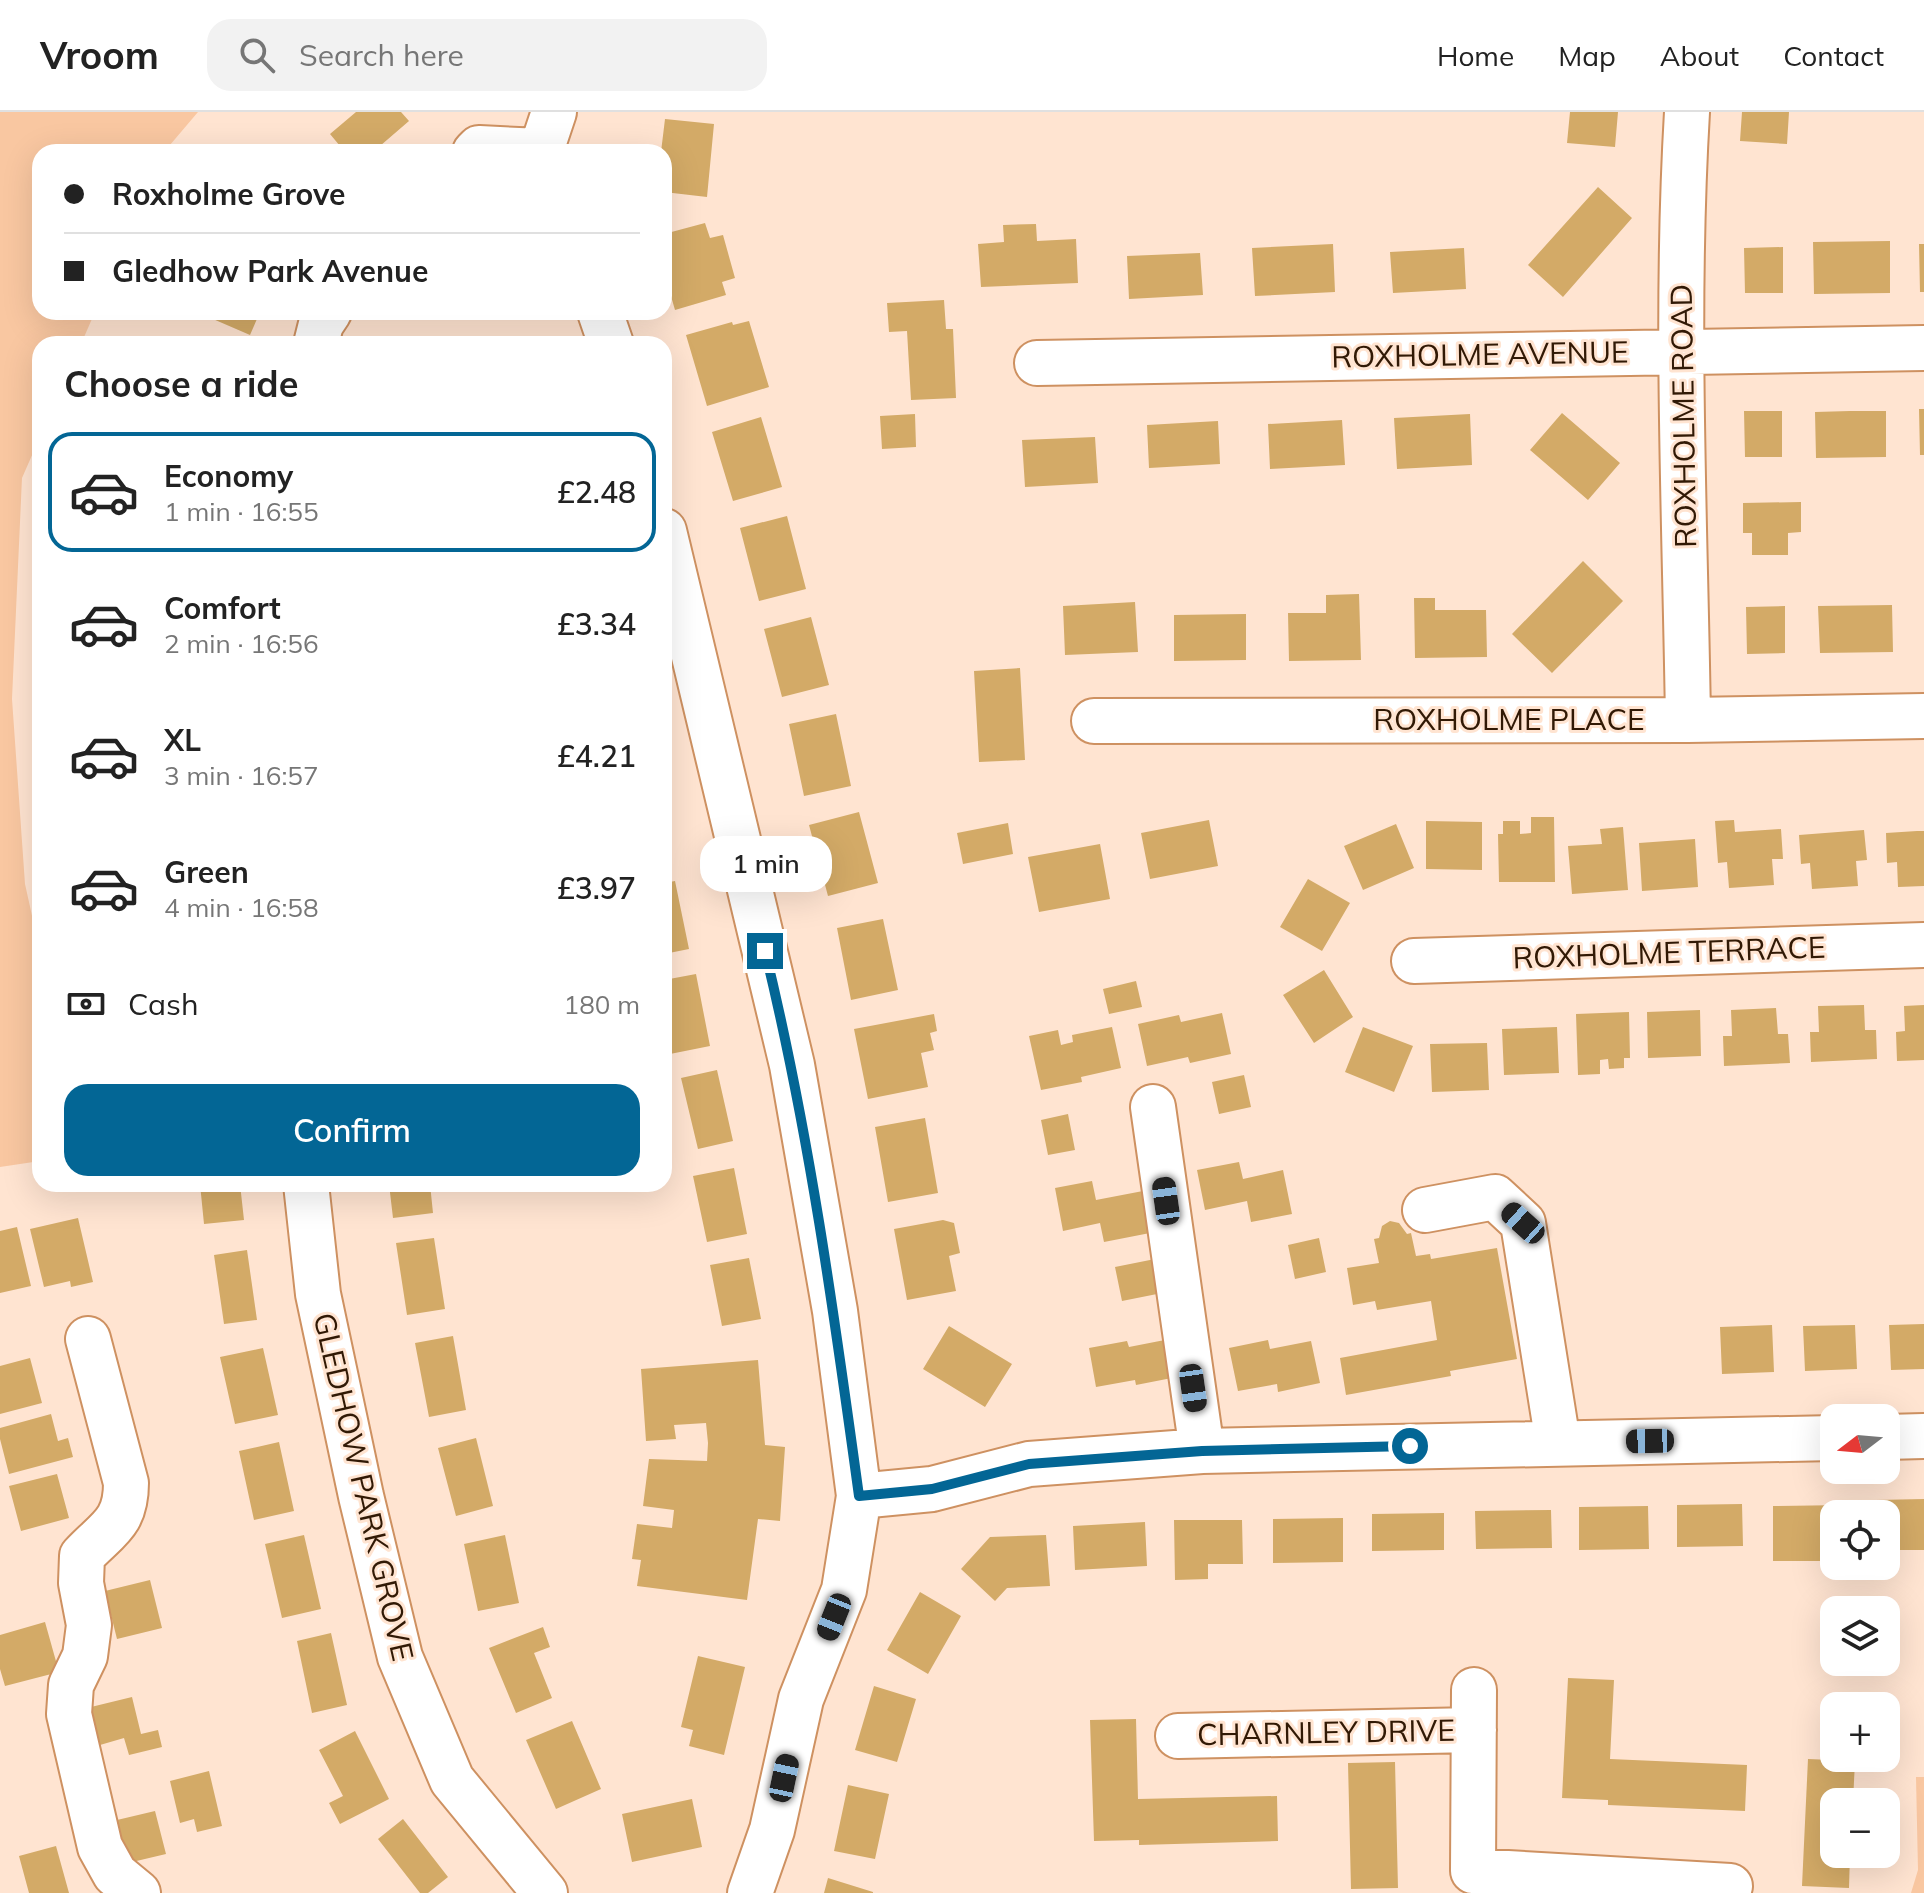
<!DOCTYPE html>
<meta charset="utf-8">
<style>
:root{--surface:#fff;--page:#f2f2f2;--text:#222;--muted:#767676;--line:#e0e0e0;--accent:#036695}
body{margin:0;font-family:Mulish,sans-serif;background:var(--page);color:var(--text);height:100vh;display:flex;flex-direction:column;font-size:30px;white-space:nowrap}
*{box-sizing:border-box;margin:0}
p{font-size:26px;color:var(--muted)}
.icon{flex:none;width:44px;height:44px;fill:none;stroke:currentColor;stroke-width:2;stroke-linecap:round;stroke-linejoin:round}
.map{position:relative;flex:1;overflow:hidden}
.panel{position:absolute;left:32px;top:224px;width:640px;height:856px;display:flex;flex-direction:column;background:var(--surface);border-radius:24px;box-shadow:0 8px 32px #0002}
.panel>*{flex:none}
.banner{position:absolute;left:32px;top:32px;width:640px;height:176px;border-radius:24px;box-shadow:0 8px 32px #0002;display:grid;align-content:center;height:176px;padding:0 32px;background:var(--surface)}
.needle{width:52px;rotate:254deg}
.controls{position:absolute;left:1820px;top:1292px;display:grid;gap:16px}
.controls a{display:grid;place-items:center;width:80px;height:80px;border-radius:16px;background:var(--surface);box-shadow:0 8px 32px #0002;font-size:40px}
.end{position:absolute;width:36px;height:36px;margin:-18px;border:10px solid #036695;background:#fff;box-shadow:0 0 0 4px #fff}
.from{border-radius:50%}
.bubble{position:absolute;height:56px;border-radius:24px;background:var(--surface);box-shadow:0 8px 32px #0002;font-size:26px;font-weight:600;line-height:56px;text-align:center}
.car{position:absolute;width:24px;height:48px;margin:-24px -12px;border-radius:10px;box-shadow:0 0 6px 2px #0007;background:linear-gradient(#222 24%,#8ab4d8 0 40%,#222 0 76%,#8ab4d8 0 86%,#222 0)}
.banner b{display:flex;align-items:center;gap:28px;height:76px;font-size:30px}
.banner b+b{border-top:2px solid var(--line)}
.banner i{width:20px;height:20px;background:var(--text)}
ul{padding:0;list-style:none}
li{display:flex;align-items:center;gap:24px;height:120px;margin:0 16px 12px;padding:0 16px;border:4px solid transparent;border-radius:24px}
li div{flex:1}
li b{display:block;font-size:30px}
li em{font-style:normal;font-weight:600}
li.active{border-color:var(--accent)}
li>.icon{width:72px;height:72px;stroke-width:1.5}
h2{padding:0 32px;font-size:36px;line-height:96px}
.pay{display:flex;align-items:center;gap:20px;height:88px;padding:0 32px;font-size:30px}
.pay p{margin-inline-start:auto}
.action{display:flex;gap:16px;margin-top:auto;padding:16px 32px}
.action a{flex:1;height:92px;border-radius:24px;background:var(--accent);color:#fff;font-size:32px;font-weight:600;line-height:92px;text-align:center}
header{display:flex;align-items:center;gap:48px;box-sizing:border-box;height:112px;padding:0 40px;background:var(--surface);border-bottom:2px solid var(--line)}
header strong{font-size:38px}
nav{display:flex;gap:44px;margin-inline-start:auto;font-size:28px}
.search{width:560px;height:72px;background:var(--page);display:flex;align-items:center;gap:20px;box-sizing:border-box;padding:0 28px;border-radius:24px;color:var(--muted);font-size:30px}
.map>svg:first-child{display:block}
</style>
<header>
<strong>Vroom</strong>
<div class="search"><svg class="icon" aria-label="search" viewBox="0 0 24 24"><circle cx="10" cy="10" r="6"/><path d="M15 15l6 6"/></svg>Search here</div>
<nav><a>Home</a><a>Map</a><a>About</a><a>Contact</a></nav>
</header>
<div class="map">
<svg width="1924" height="1781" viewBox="0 0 1924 1781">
<rect width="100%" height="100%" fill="#ffe4d1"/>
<path fill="#f9c7a1" d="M0 0H198L164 40H40V200H95L81 232H40V325L22 366 12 587 25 772 40 840V1049L0 1055Z
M1916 1665H1924V1781H1911L1918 1758Z"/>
<path fill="#d3aa67" d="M356 0H401L409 9 373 40H345L330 22Z
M1570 0H1618L1615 35 1567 31Z
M1742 0H1789L1787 32 1740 29Z
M665 7 714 12 707 85 664 80V40H661Z
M1598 75 1632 106 1563 185 1528 153Z
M705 111 710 126 723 123 735 166 722 170 726 183 675 198 664 160V122Z
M1036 112 1037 129 1076 127 1078 171 981 175 978 132 1004 130 1003 113Z
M1890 129V181L1814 182 1813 130Z
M1333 132 1335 180 1255 184 1252 136Z
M1919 132H1924V180H1920Z
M1783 135V181H1745L1744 136Z
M1464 136 1466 177 1393 181 1390 140Z
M1200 141 1203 183 1129 187 1127 144Z
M944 188 946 217H953L956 286 911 288 907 219 889 220 887 191Z
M208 200H260L250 223 206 204Z
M749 209 769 275 707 294 686 223 732 210 733 213Z
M1919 297H1924V343H1920Z
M1744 299H1782V345H1745Z
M1850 299H1886V345L1816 346 1815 300Z
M1562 301 1620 351 1588 388 1530 338Z
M915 302 916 335 882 337 880 304Z
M1470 302 1472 353 1397 357 1394 306Z
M761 305 782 375 733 389 712 320Z
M1342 308 1345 353 1270 357 1268 312Z
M1218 309 1220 352 1149 356 1147 313Z
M1095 325 1098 371 1025 375 1022 328Z
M1801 390V420L1788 421V443H1752V421H1743V391Z
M787 404 806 477 759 489 740 416Z
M1583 449 1623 489 1552 561 1512 522Z
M1359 482 1361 548 1289 549 1288 501H1326V483Z
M1414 486H1435V498H1486L1487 545 1415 546Z
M1135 490 1138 540 1065 543 1063 494Z
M1892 493 1893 540 1820 541 1818 494Z
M1785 494V541L1747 542 1746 495Z
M1246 502V548L1174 549V503Z
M811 505 829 573 782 585 764 517Z
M1020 556 1025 648 979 650 974 559Z
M836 602 851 674 804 684 789 612Z
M859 700 878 771 828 784 809 713Z
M1531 705H1554L1555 770H1499L1498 722H1503V709H1520V722L1531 721Z
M1209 708 1218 754 1150 767 1141 721Z
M1734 708 1735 720 1781 717 1783 747H1772L1774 773 1729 776 1727 750 1718 751 1715 709Z
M1426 709 1482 710V758L1426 757Z
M1008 711 1013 742 963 752 957 721Z
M1396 712 1414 756 1363 778 1344 734Z
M1623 715 1628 778 1572 782 1568 734 1602 732 1600 717Z
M1864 718 1867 748 1856 749 1858 774 1812 777 1810 751 1801 752 1799 723Z
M1917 719H1924V774L1898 775 1897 750 1887 751 1886 721Z
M1695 727 1698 775 1642 779 1639 731Z
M1100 732 1110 787 1039 800 1028 745Z
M1308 767 1350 791 1322 839 1280 815Z
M675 769 689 837 664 842V771Z
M883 807 898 878 851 888 837 816Z
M1324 858 1353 905 1314 931 1283 883Z
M696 862 710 934 670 942 664 908V868Z
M1136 869 1142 895 1109 902 1103 877Z
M1864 893 1865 918H1876L1877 947 1811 950 1810 920H1819L1818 894Z
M1924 893V948L1897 949 1896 920 1905 919 1904 894Z
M1776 896 1778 922H1788L1790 951 1724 954 1723 924H1732L1731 898Z
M1700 898 1701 944 1648 946 1647 900Z
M1629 900 1630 946H1624V956L1609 957 1608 947 1600 948V962L1578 963 1576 902Z
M1222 901 1231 942 1190 951 1188 945 1147 954 1138 912 1179 903 1181 910Z
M934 902 937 919 930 921 934 938 921 941 928 975 868 987 854 917Z
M1112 915 1121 956 1081 965 1082 970 1041 978 1029 924 1058 918 1061 933 1073 930 1072 923Z
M1363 915 1413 934 1394 980 1345 960Z
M1557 915 1559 961 1504 963 1502 917Z
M1487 931 1489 978 1432 980 1430 932Z
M717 958 733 1029 698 1037 681 966Z
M1244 963 1251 995 1219 1002 1212 970Z
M1068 1002 1075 1038 1048 1043 1041 1008Z
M925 1006 938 1081 888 1090 875 1015Z
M1239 1050 1243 1067 1283 1058 1292 1102 1251 1110 1247 1089 1205 1098 1197 1058Z
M734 1056 747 1122 707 1130 693 1064Z
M1092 1069 1096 1088 1143 1079 1150 1121 1104 1130 1100 1111 1063 1119 1055 1076Z
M200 1072H240L244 1108 204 1112Z
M389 1072H430L433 1101 393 1106Z
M78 1106 93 1170 71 1175 70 1169 44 1175 30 1117Z
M943 1108 954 1111 960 1141 949 1144 956 1179 907 1188 894 1117Z
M1390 1109 1399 1111 1407 1122 1411 1121 1416 1144 1430 1142 1431 1147 1497 1136 1517 1247 1450 1259 1451 1264 1346 1283 1340 1246 1437 1228 1431 1189 1377 1198 1375 1189 1353 1193 1347 1156 1379 1151 1374 1127 1379 1126 1382 1114Z
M17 1115 31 1174 0 1181V1119Z
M434 1126 445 1197 407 1203 396 1131Z
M1319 1126 1326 1160 1295 1167 1288 1133Z
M247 1138 257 1208 224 1212 214 1143Z
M749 1146 761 1207 722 1214 710 1153Z
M1155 1147 1162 1181 1122 1189 1115 1155Z
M1924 1212V1257L1891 1258 1889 1213Z
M1772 1213 1774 1260 1722 1262 1720 1215Z
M1855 1213 1857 1257 1805 1259 1803 1214Z
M949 1214 1012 1252 985 1295 923 1257Z
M453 1224 466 1298 429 1305 415 1231Z
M1175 1226 1182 1264 1136 1273 1135 1268 1096 1275 1089 1236 1127 1229 1129 1235Z
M1268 1228 1270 1237 1311 1229 1320 1271 1278 1280 1277 1272 1238 1279 1229 1236Z
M263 1236 278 1303 235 1312 220 1245Z
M30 1246 42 1291 0 1302V1254Z
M758 1248 765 1333 785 1335 780 1409 758 1407 747 1488 637 1474 641 1448 632 1447 637 1412 672 1416 674 1398 643 1394 649 1347 707 1349 708 1331 706 1311 674 1313 676 1327 646 1329 641 1257Z
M51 1302 58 1329 68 1326 73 1345 9 1362 0 1327V1316Z
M476 1326 493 1394 456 1404 438 1336Z
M279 1330 294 1399 254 1408 239 1339Z
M57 1362 69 1406 21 1419 9 1374Z
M1924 1387V1438H1886V1402H1876V1388Z
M1742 1392 1743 1434 1677 1435V1393Z
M1846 1393V1402H1834V1449H1773V1394Z
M1648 1394 1649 1437 1579 1438V1395Z
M1551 1398 1552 1436 1476 1437 1475 1399Z
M1444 1401V1438L1372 1439V1402Z
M1343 1406V1450L1273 1451V1407Z
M1174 1408H1242L1243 1452H1208V1467L1175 1468Z
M1145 1410 1147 1454 1075 1458 1073 1414Z
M304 1423 321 1497 282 1506 265 1432Z
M505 1423 519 1491 478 1499 464 1432Z
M1046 1423 1050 1474 1007 1476 995 1489 961 1457 990 1425Z
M150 1468 162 1516 117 1527 105 1479Z
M920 1480 961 1504 928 1562 887 1538Z
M45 1510 59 1560 5 1574 0 1557V1523Z
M543 1515 550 1535 534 1541 552 1586 516 1601 489 1536Z
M331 1521 347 1593 312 1601 297 1529Z
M698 1544 745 1555 724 1643 689 1634 693 1618 681 1615Z
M1568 1566 1614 1568 1610 1647 1747 1653 1745 1699 1608 1693V1688L1562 1686Z
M874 1574 916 1587 897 1650 855 1638Z
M132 1585 141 1622 158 1618 162 1635 129 1643 124 1626 100 1633 91 1595Z
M1136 1607 1138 1687 1277 1684 1278 1729 1139 1733V1728L1094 1729 1090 1608Z
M572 1609 601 1677 556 1697 526 1628Z
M355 1619 389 1687 340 1712 329 1691 343 1684 319 1638Z
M1808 1647 1855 1649 1853 1690H1834V1742H1850L1849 1776 1802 1774Z
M1395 1650 1398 1776 1351 1777 1348 1651Z
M209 1659 222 1714 197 1720 194 1707 180 1711 170 1669Z
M848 1673 889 1682 875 1747 834 1739Z
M692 1687 702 1735 632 1750 622 1702Z
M155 1699 166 1742 128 1751 117 1708Z
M403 1707 448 1765 428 1781H420L378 1727Z
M56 1734 69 1781H29L19 1744Z
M828 1766 873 1780V1781H824Z"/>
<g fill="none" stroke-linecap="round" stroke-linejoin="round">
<g stroke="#ce9161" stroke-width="48">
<path id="minor" d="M1687 0C1675 202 1685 406 1688 608
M541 39 554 0
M475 40 479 36 541 39
M600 200 611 232
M316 232 321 212 329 200
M1037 251 1924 236
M664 419 792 953 835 1199 859 1384 844 1478 801 1587 772 1718 750 1781
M1094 609 1688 608 1924 604
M1414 849 1924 833
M1153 995 1202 1339
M306 1072 318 1182 361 1384 400 1545 452 1668 545 1781
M1425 1098 1495 1085 1523 1111 1558 1331
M88 1227 126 1371C126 1412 107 1417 82 1444L81 1471 89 1513 85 1544 71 1573 69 1602 100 1735 115 1762 138 1781
M1886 1325 1924 1324
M859 1384 932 1377 1029 1352 1202 1339 1834 1326
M1474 1578 1473 1759 1730 1774
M1178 1624 1474 1618"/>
</g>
<use href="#minor" stroke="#fff" stroke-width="44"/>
</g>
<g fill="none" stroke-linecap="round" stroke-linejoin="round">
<path stroke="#036695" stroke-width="10" d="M765 839C809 1019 834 1201 859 1384L932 1377 1029 1352 1202 1339 1410 1334"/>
</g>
<g text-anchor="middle" stroke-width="6" stroke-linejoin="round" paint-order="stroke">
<g font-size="30" fill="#311905" stroke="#ffe4d1">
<text transform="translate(1480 243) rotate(-1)" y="10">ROXHOLME AVENUE</text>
<text transform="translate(1684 304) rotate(-91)" y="10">ROXHOLME ROAD</text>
<text x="1509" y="618">ROXHOLME PLACE</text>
<text transform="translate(1669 841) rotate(-2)" y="10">ROXHOLME TERRACE</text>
<text transform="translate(363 1375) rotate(77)" y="10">GLEDHOW PARK GROVE</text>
<text transform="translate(1326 1621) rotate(-1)" y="10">CHARNLEY DRIVE</text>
</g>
</g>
</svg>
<div class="controls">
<a><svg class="needle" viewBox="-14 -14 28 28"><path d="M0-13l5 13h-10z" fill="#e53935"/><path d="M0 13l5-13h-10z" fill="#767676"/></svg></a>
<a><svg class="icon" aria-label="locate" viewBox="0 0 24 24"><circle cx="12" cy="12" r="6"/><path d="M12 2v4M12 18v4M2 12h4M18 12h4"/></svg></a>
<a><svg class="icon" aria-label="layers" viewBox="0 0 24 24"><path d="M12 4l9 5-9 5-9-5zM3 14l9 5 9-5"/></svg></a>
<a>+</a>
<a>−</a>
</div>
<i class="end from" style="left:1410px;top:1334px"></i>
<i class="end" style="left:765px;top:839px"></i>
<div class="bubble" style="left:700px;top:724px;width:132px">1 min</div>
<i class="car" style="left:1166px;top:1089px;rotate:352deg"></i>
<i class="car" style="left:1523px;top:1111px;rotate:312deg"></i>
<i class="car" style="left:1193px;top:1276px;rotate:172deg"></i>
<i class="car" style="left:1650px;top:1329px;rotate:269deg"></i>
<i class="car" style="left:834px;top:1505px;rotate:202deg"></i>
<i class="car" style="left:784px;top:1666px;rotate:12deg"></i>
<div class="banner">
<b><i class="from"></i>Roxholme Grove</b>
<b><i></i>Gledhow Park Avenue</b>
</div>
<section class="panel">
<h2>Choose a ride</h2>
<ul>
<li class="active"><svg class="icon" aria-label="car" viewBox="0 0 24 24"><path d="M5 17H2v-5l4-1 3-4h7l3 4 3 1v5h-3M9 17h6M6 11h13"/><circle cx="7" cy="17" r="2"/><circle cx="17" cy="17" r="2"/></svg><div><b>Economy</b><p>1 min · 16:55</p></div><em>£2.48</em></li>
<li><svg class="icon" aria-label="car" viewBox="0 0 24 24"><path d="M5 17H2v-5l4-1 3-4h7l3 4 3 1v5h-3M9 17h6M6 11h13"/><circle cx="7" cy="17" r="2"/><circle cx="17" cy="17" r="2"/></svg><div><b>Comfort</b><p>2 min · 16:56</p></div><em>£3.34</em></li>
<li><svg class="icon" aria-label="car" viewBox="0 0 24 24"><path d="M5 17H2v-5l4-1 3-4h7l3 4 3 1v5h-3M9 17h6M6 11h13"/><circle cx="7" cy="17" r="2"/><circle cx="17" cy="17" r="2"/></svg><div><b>XL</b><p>3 min · 16:57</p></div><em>£4.21</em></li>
<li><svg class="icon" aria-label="car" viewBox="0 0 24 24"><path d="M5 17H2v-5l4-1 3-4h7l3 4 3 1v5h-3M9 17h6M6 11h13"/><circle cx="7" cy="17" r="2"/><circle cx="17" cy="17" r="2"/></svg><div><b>Green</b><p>4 min · 16:58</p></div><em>£3.97</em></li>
</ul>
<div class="pay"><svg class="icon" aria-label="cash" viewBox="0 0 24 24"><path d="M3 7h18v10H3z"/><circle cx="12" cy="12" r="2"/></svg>Cash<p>180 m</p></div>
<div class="action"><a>Confirm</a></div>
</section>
</div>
